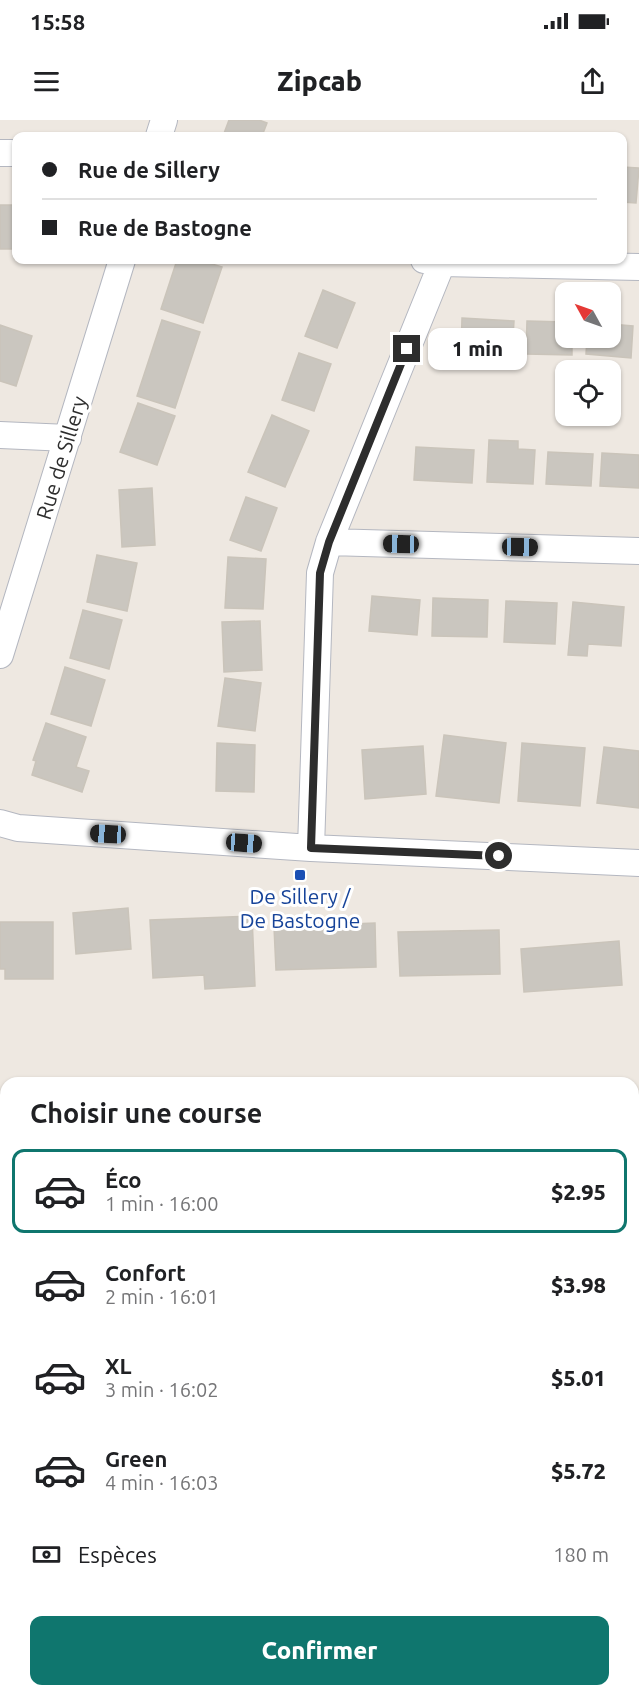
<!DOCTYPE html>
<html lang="fr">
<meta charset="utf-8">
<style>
:root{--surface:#fff;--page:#f2f2f2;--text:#202124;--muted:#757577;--line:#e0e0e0;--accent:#0f766e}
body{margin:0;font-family:Ubuntu,sans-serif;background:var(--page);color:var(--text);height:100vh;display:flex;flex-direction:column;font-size:22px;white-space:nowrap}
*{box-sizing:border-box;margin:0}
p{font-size:20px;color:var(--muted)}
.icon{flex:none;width:33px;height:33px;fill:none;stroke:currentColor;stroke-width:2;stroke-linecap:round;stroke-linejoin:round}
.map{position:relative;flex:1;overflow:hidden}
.sheet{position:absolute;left:0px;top:957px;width:639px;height:620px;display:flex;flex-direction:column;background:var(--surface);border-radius:18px 18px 0 0;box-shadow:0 2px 4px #0004}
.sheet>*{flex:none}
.hud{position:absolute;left:12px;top:12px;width:615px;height:132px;border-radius:12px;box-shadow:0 2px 4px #0004;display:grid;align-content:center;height:132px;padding:0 30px;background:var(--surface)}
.needle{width:39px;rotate:310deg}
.controls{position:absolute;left:555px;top:162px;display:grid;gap:12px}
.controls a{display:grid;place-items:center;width:66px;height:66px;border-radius:12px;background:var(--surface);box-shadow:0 2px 4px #0004;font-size:30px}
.end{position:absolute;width:27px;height:27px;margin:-14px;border:8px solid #2d2d2d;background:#fff;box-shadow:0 0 0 3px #fff}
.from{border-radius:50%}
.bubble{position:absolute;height:42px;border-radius:12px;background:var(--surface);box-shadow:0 2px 4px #0004;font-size:20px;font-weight:800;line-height:42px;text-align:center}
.car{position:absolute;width:18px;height:36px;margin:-18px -9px;border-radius:8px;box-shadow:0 0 4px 2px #0007;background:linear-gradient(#222 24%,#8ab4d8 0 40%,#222 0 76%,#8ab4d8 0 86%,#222 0)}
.hud b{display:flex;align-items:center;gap:21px;height:57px;font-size:22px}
.hud b+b{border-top:2px solid var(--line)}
.hud i{width:15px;height:15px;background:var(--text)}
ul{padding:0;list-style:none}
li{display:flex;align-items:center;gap:18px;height:84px;margin:0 12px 9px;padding:0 18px;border:3px solid transparent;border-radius:12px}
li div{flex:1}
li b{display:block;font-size:22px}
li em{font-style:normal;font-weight:800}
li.active{border-color:var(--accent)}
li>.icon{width:54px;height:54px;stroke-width:1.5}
h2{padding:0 30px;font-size:27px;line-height:72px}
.pay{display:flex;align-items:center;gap:15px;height:66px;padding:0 30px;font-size:22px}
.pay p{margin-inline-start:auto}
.button{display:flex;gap:12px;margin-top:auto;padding:12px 30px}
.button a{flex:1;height:69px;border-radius:12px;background:var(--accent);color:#fff;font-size:24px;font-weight:800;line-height:69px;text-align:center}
.status{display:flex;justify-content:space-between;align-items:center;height:42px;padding:0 30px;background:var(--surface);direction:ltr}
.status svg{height:16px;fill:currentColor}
header{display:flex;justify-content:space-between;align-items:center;height:78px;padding:0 30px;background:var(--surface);font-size:27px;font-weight:800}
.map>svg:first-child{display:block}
</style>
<div class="status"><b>15:58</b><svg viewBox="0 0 49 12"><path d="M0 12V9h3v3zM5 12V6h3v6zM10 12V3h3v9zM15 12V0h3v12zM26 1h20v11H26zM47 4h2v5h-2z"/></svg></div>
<header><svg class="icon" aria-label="menu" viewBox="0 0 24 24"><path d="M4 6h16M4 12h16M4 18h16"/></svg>Zipcab<svg class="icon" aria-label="share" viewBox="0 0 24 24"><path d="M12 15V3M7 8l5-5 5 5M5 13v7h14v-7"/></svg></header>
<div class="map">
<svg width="639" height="1576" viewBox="0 0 639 1576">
<rect width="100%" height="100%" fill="#eee8e1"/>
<path fill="#e2e1e7" d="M0 1201 6 1203V1570H633V1446L639 1448V1576H0Z"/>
<path fill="#b6e39f" d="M0 1001H6V1116L0 1114Z"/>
<path fill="#cac6bf" stroke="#cac4ba" stroke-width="1.5" d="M229 0H259L267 3 262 16H223Z
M622 47 639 48 636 83 622 82Z
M0 85H16V129H0Z
M177 140H199L222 147 203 203 161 189Z
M323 170 355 183 337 228 305 216Z
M462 198 514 201 511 248 472 245 473 233H461Z
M162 200 200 212 175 288 137 276Z
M527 201 566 202V218H572V235L526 234Z
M610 204 633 206 631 238 586 234 587 218H610Z
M0 205 32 216 16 266 0 261Z
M299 233 331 244 314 291 282 280Z
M138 283 175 296 157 345 120 332Z
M272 295 309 311 285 367 248 352Z
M489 320 518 321V329L535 330 533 364 487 362Z
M416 327 474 330 472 363 414 360Z
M548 332 593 334 591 366 546 364Z
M602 333 639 335V368L600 366Z
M152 368 155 425 122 427 119 370Z
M246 377 277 388 261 431 230 420Z
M97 435 137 443 127 491 87 482Z
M228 437 266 439 263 489 225 488Z
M372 476 420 480 417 515 369 511Z
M433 478 488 480 487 517 432 516Z
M506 481 557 483 555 524 504 522Z
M573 482 624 487 621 526 588 524 587 536 568 535Z
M83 490 122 500 109 549 70 538Z
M260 501 262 550 224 552 222 502Z
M65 547 105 560 91 606 51 594Z
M225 558 261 563 255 611 218 606Z
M46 603 86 617 76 647 89 651 82 672 32 655 36 641 33 640Z
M444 615 506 623 499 683 436 676Z
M217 623 255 625 254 672 216 671Z
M522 623 585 628 580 686 518 681Z
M423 626 426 674 365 679 362 630Z
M604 627 639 631V688L597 683Z
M128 788 131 829 76 834 73 793Z
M252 796 255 866 205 869 204 855 153 858 150 800Z
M0 802H53V859H5V849H0Z
M375 803 376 847 276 850 274 807Z
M499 810 500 854 400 856 398 812Z
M619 821 622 865 524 872 521 829Z
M633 1093H639V1212L633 1210Z
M0 1234 6 1236V1396L0 1394Z
M633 1261 639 1264V1305L633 1303Z
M0 1542H6V1570H86L84 1576H0Z"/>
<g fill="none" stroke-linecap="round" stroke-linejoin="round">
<g stroke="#b4b7c0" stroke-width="16">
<path id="lane" d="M609 1576 612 1570"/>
</g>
<g stroke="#b4b7c0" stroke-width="28">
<path id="street" d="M159 16 164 0
M0 33H16
M424 140 442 143 639 147
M0 315 68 318
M329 422 639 431
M0 535 122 140
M0 703 18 708 311 728 639 743
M311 728 320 453 329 422 442 143"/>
</g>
<path stroke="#c8c8c8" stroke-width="4" stroke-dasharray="4.5 3" stroke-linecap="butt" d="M633 1057H639
M0 1069 6 1071"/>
<use href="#lane" stroke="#fff" stroke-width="14"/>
<use href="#street" stroke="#fff" stroke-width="26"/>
<path stroke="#a3a6b7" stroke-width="4.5" d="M0 1136 6 1138
M0 1153 6 1155
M633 1375 639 1377
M633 1392 639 1394"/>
</g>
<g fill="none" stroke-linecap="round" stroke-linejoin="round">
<path stroke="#2d2d2d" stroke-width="8" d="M407 229 329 422 320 453 311 728 499 736"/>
</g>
<rect fill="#1a4fb4" stroke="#fff" stroke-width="2" x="294" y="749" width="12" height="12" rx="3"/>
<g text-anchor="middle" stroke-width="6" stroke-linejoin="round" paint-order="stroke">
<g font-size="21" fill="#2d2d2d" stroke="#fff">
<text transform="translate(62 338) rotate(-73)" y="7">Rue de Sillery</text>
</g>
<g font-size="21" fill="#164399" stroke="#fff">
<text x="300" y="784">De Sillery /<tspan x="300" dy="24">De Bastogne</tspan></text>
</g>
</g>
</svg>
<div class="controls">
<a><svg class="needle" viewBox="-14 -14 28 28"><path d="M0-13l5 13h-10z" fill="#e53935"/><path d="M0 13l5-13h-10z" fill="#757577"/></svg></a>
<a><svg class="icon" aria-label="locate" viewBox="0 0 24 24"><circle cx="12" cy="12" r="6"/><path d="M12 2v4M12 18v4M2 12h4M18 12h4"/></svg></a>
</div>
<i class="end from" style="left:499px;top:736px"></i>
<i class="end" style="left:407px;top:229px"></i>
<div class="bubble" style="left:428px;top:208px;width:99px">1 min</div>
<i class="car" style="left:401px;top:424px;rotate:271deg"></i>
<i class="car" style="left:520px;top:427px;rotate:91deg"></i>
<i class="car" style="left:108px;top:714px;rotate:273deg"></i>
<i class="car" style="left:244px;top:723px;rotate:94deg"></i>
<div class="hud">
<b><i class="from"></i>Rue de Sillery</b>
<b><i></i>Rue de Bastogne</b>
</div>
<section class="sheet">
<h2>Choisir une course</h2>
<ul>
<li class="active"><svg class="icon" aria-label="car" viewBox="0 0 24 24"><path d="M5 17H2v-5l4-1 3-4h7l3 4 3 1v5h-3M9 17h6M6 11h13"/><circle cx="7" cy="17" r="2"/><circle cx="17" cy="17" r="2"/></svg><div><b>Éco</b><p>1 min · 16:00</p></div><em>$2.95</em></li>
<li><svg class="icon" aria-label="car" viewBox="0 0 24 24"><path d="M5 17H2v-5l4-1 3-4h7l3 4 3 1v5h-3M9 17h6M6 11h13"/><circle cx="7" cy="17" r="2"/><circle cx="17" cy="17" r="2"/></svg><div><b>Confort</b><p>2 min · 16:01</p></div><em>$3.98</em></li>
<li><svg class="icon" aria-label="car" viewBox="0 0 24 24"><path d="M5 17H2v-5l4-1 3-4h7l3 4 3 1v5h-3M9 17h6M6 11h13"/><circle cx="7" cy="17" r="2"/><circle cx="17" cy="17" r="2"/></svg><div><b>XL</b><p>3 min · 16:02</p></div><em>$5.01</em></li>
<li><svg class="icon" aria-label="car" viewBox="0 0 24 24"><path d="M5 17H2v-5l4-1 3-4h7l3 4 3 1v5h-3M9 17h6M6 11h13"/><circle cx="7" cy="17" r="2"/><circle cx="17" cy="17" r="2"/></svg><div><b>Green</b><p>4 min · 16:03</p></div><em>$5.72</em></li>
</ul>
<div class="pay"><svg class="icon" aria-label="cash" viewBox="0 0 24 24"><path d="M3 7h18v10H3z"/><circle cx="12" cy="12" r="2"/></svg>Espèces<p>180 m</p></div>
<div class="button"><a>Confirmer</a></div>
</section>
</div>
